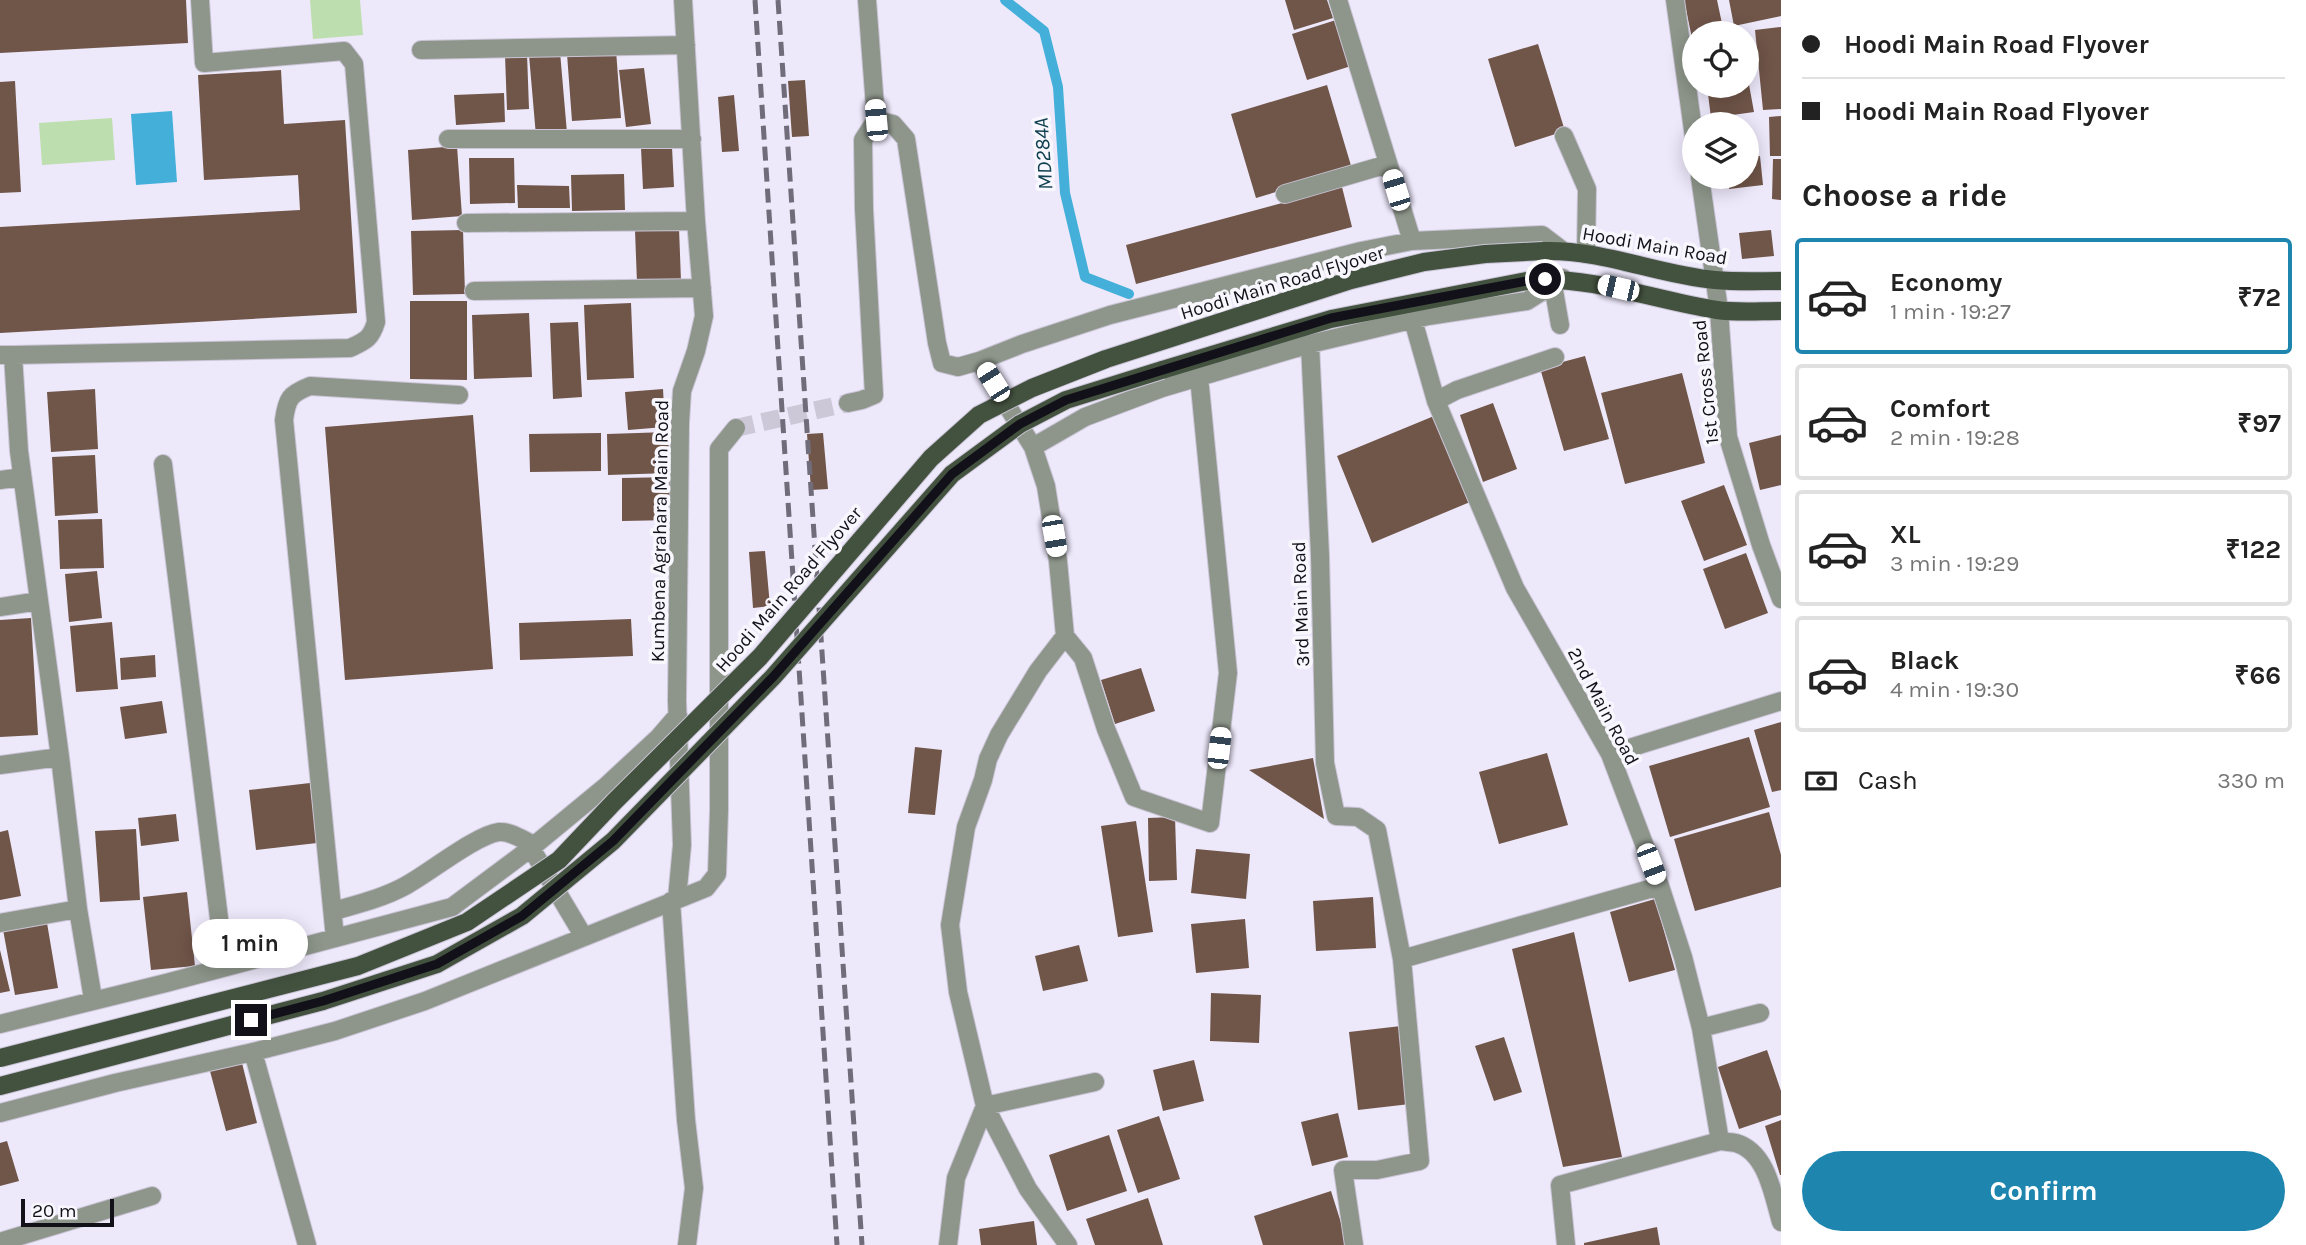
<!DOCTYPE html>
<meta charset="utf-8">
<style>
:root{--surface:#fff;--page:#f6f6f6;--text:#222;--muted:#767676;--line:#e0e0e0;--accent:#1d85ae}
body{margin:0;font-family:Karla,sans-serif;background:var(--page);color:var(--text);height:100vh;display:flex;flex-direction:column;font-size:26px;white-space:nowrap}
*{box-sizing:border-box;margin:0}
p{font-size:23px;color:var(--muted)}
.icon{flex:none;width:38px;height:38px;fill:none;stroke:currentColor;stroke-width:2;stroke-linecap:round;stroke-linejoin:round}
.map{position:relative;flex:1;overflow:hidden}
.sheet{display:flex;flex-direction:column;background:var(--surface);width:525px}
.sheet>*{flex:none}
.top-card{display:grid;align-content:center;height:154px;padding:0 21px;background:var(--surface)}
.tools{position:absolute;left:1682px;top:21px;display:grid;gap:14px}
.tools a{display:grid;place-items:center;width:77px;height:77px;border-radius:50%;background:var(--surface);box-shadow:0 4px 18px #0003;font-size:35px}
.scale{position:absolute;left:21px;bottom:18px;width:93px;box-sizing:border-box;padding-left:7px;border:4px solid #121019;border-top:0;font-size:19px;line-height:24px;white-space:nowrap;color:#121019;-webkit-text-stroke:5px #f9f7fe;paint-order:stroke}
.end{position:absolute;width:32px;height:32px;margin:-16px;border:9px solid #121019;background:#fff;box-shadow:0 0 0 4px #fff}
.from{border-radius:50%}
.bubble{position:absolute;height:49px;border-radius:24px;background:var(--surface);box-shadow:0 4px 18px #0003;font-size:23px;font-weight:700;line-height:49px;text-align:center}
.car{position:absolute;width:21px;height:42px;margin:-21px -10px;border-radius:9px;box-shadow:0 0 5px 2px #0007;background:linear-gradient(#fff 24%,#345 0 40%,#fff 0 76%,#345 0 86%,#fff 0)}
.top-card b{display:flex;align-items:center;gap:24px;height:66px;font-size:26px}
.top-card b+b{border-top:2px solid var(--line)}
.top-card i{width:18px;height:18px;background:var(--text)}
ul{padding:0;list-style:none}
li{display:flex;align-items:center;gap:21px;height:116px;margin:0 14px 10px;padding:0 7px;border:4px solid var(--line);border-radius:7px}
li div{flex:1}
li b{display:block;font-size:26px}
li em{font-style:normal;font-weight:700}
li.selected{border-color:var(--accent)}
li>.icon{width:63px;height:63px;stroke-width:1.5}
h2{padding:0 21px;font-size:32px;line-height:84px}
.pay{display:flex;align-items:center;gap:18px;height:77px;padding:0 21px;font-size:26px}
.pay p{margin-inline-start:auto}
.button{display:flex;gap:14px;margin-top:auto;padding:14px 21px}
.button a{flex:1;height:80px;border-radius:42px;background:var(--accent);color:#fff;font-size:28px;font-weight:700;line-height:80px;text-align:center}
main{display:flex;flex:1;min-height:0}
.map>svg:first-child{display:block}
</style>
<main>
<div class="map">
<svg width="1781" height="1245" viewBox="0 0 1781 1245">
<rect width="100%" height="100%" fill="#ede8fa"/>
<path fill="#bddeae" d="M310 0H360L363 35 313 39Z
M112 118 115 160 42 165 39 123Z"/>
<path fill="#44b0da" d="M172 111 177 182 136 185 131 114Z"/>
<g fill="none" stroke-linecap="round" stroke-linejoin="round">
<path stroke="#44b0da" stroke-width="10" d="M1005 0 1044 31 1058 87 1065 193 1085 277 1129 294"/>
</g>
<path fill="#705549" d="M0 0H186L188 43 0 53Z
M1285 0H1327L1333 18 1294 30Z
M1684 0H1717L1724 33H1694L1693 43Z
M1729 0H1781V16L1734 26Z
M1336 20 1351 66 1307 80 1292 34Z
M1781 27V109L1763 110 1755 30Z
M1538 44 1565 131 1515 147 1488 59Z
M616 50 621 118 572 121 567 54Z
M560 52 567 133 536 136 529 55Z
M527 54 529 109 507 110 505 55Z
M644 68 651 124 626 127 619 70Z
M1746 68 1754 112 1711 118 1707 86H1746Z
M281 70 284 124 345 120 357 313 0 333V227L300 210 298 175 204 180 198 75Z
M805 80 809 136 792 137 788 81Z
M15 81 21 192 0 193V82Z
M1327 85 1352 169 1256 198 1231 114Z
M504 93 505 122 456 125 454 95Z
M734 95 739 151 722 152 718 97Z
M1781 116V156H1770L1769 117Z
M457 146 462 216 412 220 408 150Z
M672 147 674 187 643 189 641 148Z
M1760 156 1763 185 1729 189 1728 177H1746V158Z
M469 158H514L515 203 470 204Z
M1773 159H1781V200L1772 199Z
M624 174 625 210 572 211 571 175Z
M517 185 569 186 570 208H518Z
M1342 187 1352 227 1136 284 1126 245Z
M679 228 681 281 637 283 635 230Z
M463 230 465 294 413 295 411 231Z
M1771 230 1774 256 1742 259 1739 233Z
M410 301H467V380L410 379Z
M631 303 634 378 587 380 584 305Z
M529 313 532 377 474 379 472 315Z
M578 322 582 397 553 399 550 323Z
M1585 356 1609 439 1564 451 1540 368Z
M1682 373 1705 463 1625 484 1601 393Z
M95 389 98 449 51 452 47 392Z
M663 389 665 427 628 430 625 392Z
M1493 403 1517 469 1483 482 1460 415Z
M473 415 493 669 345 680 325 427Z
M1434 416 1470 502 1372 543 1337 456Z
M668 432 670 473 608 475 607 434Z
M601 433V471L530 472 529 434Z
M823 433 828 489 811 490 807 434Z
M1781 435V485L1760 490 1749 443Z
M95 455 98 513 55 516 52 457Z
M673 477V520L622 521V478Z
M1724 485 1747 545 1704 561 1681 501Z
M102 519 104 568 60 569 58 520Z
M765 551 770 606 753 608 749 552Z
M1746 553 1768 613 1725 629 1703 569Z
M97 571 102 618 69 622 65 574Z
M31 618 38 735 0 737V620Z
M631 619 633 656 520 660 519 623Z
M112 622 118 689 76 692 70 626Z
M155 655 156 677 121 680 120 658Z
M1141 668 1155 711 1115 724 1101 680Z
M162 701 167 733 125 739 120 707Z
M1781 722V790L1772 792 1754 730Z
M1749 737 1770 807 1670 837 1649 766Z
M915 747 942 750 935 815 908 813Z
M1547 753 1568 825 1499 844 1479 772Z
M1313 758 1324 819 1249 770Z
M310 783 317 843 256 850 249 790Z
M1769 812 1781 855V887L1695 911 1674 839Z
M176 814 179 841 141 846 138 818Z
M1175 817 1177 880 1149 881 1148 818Z
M1136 821 1153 932 1118 937 1101 826Z
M136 829 140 900 100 902 95 831Z
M8 830 21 896 0 900V832Z
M1196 849 1250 854 1246 899 1191 893Z
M187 892 195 966 151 970 143 897Z
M1373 897 1376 948 1316 951 1313 901Z
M1655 899 1675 970 1629 982 1610 912Z
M46 917 58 988 15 995 2 924Z
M1245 919 1249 968 1196 973 1191 924Z
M1574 932 1622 1157 1563 1167 1512 949Z
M1079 945 1088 981 1043 991 1035 956Z
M0 950 10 991 0 993Z
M1211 993 1261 995 1259 1043 1210 1041Z
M1401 1026 1410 1104 1358 1110 1349 1032Z
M1504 1037 1522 1092 1494 1101 1475 1046Z
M1767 1050 1781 1091V1115L1739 1129 1718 1067Z
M1194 1060 1204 1101 1163 1111 1153 1070Z
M242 1063 257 1123 226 1131 210 1071Z
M1338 1113 1348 1157 1312 1166 1301 1122Z
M1159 1116 1180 1179 1138 1193 1117 1130Z
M1781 1120V1175H1780L1765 1126Z
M1109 1135 1127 1191 1067 1211 1049 1155Z
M7 1141 19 1181 0 1186V1143Z
M1331 1191 1348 1245H1263L1254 1216Z
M1148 1198 1163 1245H1095L1086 1219Z
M1034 1221 1037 1245H981L979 1229Z
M1657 1227 1660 1245H1584V1243Z"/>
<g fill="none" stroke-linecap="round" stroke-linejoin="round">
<path stroke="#ccc8d8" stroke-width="18" stroke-dasharray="18 9" stroke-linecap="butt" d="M736 428 848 403"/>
<g stroke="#cac5d6" stroke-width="20">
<path id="minor" d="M1338 0 1412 241
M1675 0 1694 137
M421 50 686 45
M876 120 893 124 906 139 937 343 942 363 958 367 979 361 1022 344 1110 315 1361 251 1412 241 1542 235 1563 251
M1564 136 1587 189 1586 254
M448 139H692
M1700 177 1719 310 1728 437 1761 545 1781 599
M1285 194 1388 164
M466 223 696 221
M1553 285 1560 325
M474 291 702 288
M1413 320 1436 401 1515 588 1610 754 1660 886 1683 957 1701 1028 1720 1141C1725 1142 1731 1142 1736 1143 1767 1152 1773 1195 1781 1222
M1310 344 1320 555 1325 763 1336 816 1358 817 1377 830 1402 959 1420 1161 1377 1170H1343L1354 1245
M0 355H13L19 451 60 757 78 909 93 999
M13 355 350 348C365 341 371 339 376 322L354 64 344 51 204 63 200 0
M979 361 1033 447 1046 486 1058 561 1065 636 1038 671 999 735 988 759 983 780 966 827 950 925 958 992 985 1106 1028 1189 1068 1245
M1436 401 1457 390 1555 357
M848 403 862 400 874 395 864 209 863 140 876 120 867 0
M1033 447 1085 417 1162 388 1310 344 1428 316 1527 301 1563 278
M163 464 225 967
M0 480 22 477
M0 607 39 601
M1065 636 1083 658 1106 729 1134 797 1210 823 1228 673 1199 377
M1610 754 1781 701
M0 765 60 757
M531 848 584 937
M677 899 682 845 677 701 680 423 682 391 696 351 704 316 696 221 683 0
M671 901 686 1120 694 1188 687 1245
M334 911C358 904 383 898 405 886 429 873 476 835 499 832 511 831 523 840 534 845
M0 923 78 909
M335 938 284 420C287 398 290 394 310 386L459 395
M1402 959 1660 886
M0 1024 166 983 452 907 531 848 605 787 659 737 678 715
M1701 1028 1760 1013
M253 1052 307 1245
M0 1113 115 1083 253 1052 335 1031 425 1001 706 888 717 874 719 810V449L736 428
M0 1242 152 1196
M948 1245 956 1178 985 1106 1095 1082
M1566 1245 1560 1185 1720 1141"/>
</g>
<g stroke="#cac5d6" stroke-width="20">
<path id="major" d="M1543 251C1602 249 1658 275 1715 280 1737 282 1759 281 1781 281
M1162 370 1331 319 1532 280C1596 277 1654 300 1717 310 1737 313 1760 311 1781 311
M0 1086 323 1001"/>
</g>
<use href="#minor" stroke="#8e968b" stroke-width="18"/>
<use href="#major" stroke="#43513f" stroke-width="18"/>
<path stroke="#706c79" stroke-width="5" stroke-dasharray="14 7" stroke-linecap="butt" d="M755 0 837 1245
M778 0 862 1245"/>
<g stroke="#cac5d6" stroke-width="20" stroke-linecap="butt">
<path id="major-bridge" d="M323 1001 437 964 522 916 613 841 773 677 952 474 1020 424 1066 400 1162 370
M0 1058 358 966 467 922 559 860 614 802 760 657 931 458 979 415 1032 388 1106 359 1351 280 1424 262 1485 254 1543 251"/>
</g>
<use href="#major-bridge" stroke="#43513f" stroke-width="18"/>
</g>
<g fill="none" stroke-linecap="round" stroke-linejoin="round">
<path stroke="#121019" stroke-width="9" d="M251 1020 323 1001 437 964 522 916 613 841 684 768 773 677 952 474 1020 424 1066 400 1331 318 1532 280 1545 279"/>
</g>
<g text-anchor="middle" stroke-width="7" stroke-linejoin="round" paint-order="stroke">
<g font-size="19" fill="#121019" stroke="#f9f7fe">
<text transform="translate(1655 245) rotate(10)" y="7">Hoodi Main Road</text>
<text transform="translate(1282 282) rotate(-17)" y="7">Hoodi Main Road Flyover</text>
<text transform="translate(1705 382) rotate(-96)" y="7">1st Cross Road</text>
<text transform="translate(659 531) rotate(-89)" y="7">Kumbena Agrahara Main Road</text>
<text transform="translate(788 589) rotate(-49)" y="7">Hoodi Main Road Flyover</text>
<text transform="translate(1300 604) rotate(-92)" y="7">3rd Main Road</text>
<text transform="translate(1604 706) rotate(62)" y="7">2nd Main Road</text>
</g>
<g font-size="21" font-style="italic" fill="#114051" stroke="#f9f7fe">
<text transform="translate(1043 154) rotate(-94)" y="7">MD284A</text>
</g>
</g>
</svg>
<div class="tools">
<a><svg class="icon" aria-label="locate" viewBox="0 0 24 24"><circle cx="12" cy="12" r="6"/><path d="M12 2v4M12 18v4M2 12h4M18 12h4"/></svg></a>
<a><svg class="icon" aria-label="layers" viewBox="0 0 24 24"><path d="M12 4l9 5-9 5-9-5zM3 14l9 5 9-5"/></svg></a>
</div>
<div class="scale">20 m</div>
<i class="end from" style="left:1545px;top:279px"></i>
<i class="end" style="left:251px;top:1020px"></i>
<div class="bubble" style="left:192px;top:919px;width:116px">1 min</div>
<i class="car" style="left:876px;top:120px;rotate:355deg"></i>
<i class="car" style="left:1396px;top:190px;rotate:343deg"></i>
<i class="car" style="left:1618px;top:288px;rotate:283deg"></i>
<i class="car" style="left:993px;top:382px;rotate:328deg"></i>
<i class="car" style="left:1054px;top:536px;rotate:170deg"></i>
<i class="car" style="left:1219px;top:748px;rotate:7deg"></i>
<i class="car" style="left:1651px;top:864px;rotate:159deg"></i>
</div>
<section class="sheet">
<div class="top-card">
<b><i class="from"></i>Hoodi Main Road Flyover</b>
<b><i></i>Hoodi Main Road Flyover</b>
</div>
<h2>Choose a ride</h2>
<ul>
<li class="selected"><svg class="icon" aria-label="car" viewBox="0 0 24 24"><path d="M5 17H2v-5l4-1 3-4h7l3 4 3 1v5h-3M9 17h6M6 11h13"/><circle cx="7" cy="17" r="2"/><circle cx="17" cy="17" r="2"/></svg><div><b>Economy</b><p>1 min · 19:27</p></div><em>₹72</em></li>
<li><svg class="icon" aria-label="car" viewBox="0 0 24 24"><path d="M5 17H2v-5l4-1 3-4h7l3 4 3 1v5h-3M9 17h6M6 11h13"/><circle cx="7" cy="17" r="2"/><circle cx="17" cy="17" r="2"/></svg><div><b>Comfort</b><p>2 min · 19:28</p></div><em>₹97</em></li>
<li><svg class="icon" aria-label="car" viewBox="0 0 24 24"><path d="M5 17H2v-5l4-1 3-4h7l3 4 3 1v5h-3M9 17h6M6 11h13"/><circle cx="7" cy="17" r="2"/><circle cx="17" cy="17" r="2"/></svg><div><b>XL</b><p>3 min · 19:29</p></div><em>₹122</em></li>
<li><svg class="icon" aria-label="car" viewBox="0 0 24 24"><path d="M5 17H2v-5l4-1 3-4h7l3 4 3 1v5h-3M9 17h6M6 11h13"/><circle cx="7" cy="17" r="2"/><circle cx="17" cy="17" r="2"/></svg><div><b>Black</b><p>4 min · 19:30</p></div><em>₹66</em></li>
</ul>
<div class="pay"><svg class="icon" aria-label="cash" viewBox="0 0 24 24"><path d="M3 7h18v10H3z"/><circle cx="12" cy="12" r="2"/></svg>Cash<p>330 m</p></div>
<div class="button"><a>Confirm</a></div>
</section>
</main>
